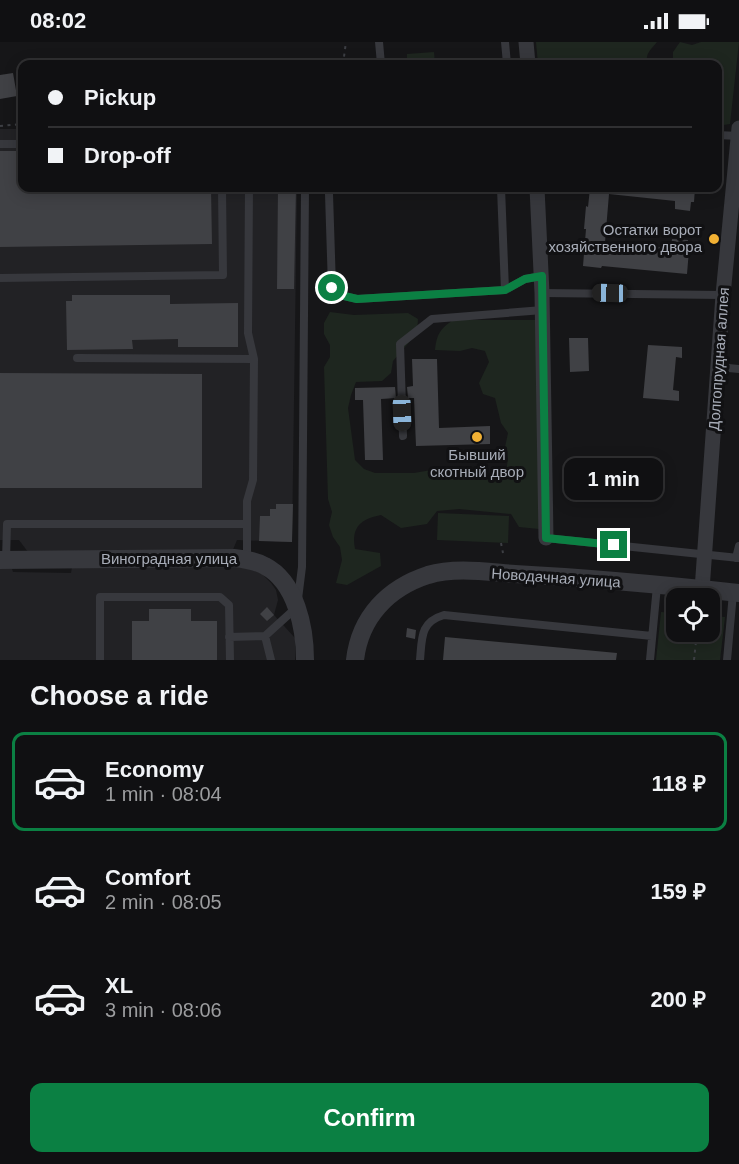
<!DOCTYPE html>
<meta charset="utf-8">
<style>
:root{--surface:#101012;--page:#1e1e20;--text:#f1f3f6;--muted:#9c9d9f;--line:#303032;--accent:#0b8043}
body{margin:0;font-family:Arial,sans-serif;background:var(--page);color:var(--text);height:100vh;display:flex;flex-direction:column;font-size:22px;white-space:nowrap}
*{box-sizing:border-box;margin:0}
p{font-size:20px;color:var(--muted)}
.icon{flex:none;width:33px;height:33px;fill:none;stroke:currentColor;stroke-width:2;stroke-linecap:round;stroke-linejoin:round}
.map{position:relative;height:618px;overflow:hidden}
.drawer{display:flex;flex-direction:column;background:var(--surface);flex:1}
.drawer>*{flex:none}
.top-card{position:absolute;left:18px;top:18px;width:704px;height:132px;border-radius:12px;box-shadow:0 3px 15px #0003,0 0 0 2px var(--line);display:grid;align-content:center;height:132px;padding:0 30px;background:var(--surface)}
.fabs{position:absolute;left:666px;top:546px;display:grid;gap:12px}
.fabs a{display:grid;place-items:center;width:54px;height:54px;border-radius:12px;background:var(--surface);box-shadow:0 3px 15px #0003,0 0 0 2px var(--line);font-size:30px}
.end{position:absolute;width:27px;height:27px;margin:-14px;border:8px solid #0b8043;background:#fff;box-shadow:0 0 0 3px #fff}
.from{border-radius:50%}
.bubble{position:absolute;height:42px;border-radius:12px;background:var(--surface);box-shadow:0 3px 15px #0003,0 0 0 2px var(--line);font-size:20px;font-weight:600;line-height:42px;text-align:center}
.car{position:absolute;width:18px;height:36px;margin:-18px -9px;border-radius:8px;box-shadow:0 0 4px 2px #0007;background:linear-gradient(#222 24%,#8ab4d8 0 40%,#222 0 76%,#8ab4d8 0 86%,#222 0)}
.top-card b{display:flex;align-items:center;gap:21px;height:57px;font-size:22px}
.top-card b+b{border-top:2px solid var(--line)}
.top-card i{width:15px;height:15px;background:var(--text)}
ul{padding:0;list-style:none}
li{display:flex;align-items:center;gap:18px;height:99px;margin:0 12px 9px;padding:0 18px;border:3px solid transparent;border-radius:12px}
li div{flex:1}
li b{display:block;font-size:22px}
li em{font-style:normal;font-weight:600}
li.active{border-color:var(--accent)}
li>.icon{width:54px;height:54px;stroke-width:1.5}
h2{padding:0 30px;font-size:27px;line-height:72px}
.cta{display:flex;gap:12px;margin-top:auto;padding:12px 30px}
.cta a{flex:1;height:69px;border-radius:12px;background:var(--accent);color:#fff;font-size:24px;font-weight:600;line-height:69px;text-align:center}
.status{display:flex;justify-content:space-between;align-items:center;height:42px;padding:0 30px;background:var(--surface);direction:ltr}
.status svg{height:16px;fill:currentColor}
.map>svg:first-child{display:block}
</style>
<div class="status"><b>08:02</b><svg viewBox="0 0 49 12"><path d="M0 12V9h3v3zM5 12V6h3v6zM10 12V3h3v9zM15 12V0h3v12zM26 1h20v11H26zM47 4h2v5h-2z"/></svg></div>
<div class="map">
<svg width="739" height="618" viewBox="0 0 739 618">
<rect width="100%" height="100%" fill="#161618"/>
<path fill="#222225" d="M0 87H22V146H297L292 500 237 498 232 510H28L19 498H0Z
M228 524 242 525 261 531 271 541 276 548 278 558 274 573 295 596V618H0V527H12L13 530 71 531 72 525Z"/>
<path fill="#1e261f" d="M536 0H657C651 8 644 12 648 22H538Z
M680 0 692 3 701 0H739L730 82 717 84V22H673V10Z
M434 10 435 22H407V12Z
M330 270 354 273 408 271 418 277 417 291 393 319 391 331 382 339 356 340 351 353 348 366 355 418 364 427 375 431H414L437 427H462L473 429 496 437 506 430 508 417 505 405 508 391 501 381 495 356 483 352 479 341 489 320 485 309 472 306 460 309 435 308C437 292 440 287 453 278H536L539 487 519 485 511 472 459 467 437 469 427 482 401 486 381 473C360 477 351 486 355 507L380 511 381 524 347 543 336 541 342 518 340 505 333 495 329 483 332 470 328 457 324 325 330 315V303L324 292V281Z
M438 471 509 474 508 501 437 498Z
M661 570 676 571V590H710V574L725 575 720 618H656Z"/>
<path fill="#404145" d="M13 31 17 54 0 57V33Z
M0 109H22V146H211L212 202 0 205Z
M278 146H296L294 247H277Z
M590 146H695L694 160H691L690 169 675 167V159L609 152 605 200 671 206 672 197 688 198 687 208H689L687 232 602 224 601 226 583 224 586 187H584L586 164 588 165Z
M72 253H170V262L238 261V305H178V297L132 298 133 307 67 308 66 259H72Z
M569 296H588L589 329 570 330Z
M648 303 682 305V316L676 315 673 348 679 349V359L643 356Z
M412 317H437L439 386 490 384V402L416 404 414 356H408L407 345 413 344Z
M0 331 202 332V446H0Z
M395 345 396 356 381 357 383 418H365L363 358H355V346Z
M276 462H293L292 500 259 499 260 474H270V467H276Z
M267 565 274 573 267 579 260 572Z
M149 567H191V579H217V618H132V579H149Z
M407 586 416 588 415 597 406 595Z
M445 595 617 611 616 618H443Z"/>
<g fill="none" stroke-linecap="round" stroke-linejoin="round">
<path stroke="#3d3f44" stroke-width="2" stroke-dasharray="3 4.5" stroke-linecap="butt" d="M343 22 346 0
M0 84 22 82
M501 501 503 511
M664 562 676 563
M710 565 721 566
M694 618 697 590"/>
<path stroke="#37383d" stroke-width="8" d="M379 0 381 22
M505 0 507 22
M717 93 739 94
M0 102H22
M330 146 329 152 332 245 340 253 357 257 505 248 525 237 542 234
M501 146 505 248
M0 236 223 233 222 146
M542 251 723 253
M77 316 254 317
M718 325 739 327
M403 394 400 302 432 277 543 268
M247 482V459L253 438 254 317 248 291 249 146
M546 496 739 516
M736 516 739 504
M6 518 7 482H247V516
M265 594 271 618
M229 595 265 594 297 565 302 525 305 146
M100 618V555H220L229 563 230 618
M420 618C422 596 420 580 444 573L652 594
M650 618 657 544
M727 618 733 551"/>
<path stroke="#37383d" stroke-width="15" d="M526 0 528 22
M537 146 542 251 546 496
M702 548 723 253 739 86"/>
<path stroke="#37383d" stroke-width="18" d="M0 518 234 516C244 517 256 519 265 524 296 540 305 586 305 618
M355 618C360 575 388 546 428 533 455 525 487 530 515 532 590 536 665 543 739 551"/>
</g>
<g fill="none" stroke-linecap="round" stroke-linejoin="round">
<path stroke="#0b8043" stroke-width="8" d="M332 246 340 253 357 257 505 248 525 237 542 234 546 496 614 503"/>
</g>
<g fill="#f2b134" stroke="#111113" stroke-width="2">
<circle cx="714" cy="197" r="6"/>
<circle cx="477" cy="395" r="6"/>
</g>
<g text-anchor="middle" stroke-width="6" stroke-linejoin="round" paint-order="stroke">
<g font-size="15" fill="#a8adb8" stroke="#111113" text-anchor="end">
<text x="702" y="193">Остатки ворот<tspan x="702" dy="17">хозяйственного двора</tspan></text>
<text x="477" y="418" text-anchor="middle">Бывший<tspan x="477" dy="17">скотный двор</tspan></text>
</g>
<g font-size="15" fill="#a8adb8" stroke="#111113">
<text transform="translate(719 317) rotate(-86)" y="5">Долгопрудная аллея</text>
<text x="169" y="522">Виноградная улица</text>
<text transform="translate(556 536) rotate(4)" y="5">Новодачная улица</text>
</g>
</g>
</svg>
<div class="fabs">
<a><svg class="icon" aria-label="locate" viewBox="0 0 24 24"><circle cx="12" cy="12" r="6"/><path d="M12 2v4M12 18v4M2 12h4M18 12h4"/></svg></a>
</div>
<i class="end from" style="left:332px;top:246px"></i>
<i class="end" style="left:614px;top:503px"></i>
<div class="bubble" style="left:564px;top:416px;width:99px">1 min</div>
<i class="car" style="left:610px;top:251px;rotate:271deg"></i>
<i class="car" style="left:402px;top:371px;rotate:178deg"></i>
<div class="top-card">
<b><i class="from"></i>Pickup</b>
<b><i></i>Drop-off</b>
</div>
</div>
<section class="drawer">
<h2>Choose a ride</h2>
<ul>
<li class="active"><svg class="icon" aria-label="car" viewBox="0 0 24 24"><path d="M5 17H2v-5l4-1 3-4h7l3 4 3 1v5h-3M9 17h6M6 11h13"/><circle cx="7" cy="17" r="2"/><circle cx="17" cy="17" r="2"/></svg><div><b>Economy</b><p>1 min · 08:04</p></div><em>118 ₽</em></li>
<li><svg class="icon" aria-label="car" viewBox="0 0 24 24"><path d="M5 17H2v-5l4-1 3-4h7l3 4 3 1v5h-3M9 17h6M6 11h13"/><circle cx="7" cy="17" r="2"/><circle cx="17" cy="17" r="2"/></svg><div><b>Comfort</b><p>2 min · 08:05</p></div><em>159 ₽</em></li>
<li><svg class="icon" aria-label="car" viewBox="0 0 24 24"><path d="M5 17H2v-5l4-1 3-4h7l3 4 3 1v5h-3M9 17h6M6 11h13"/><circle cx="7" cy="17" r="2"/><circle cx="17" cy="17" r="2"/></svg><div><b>XL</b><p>3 min · 08:06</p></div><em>200 ₽</em></li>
</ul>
<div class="cta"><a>Confirm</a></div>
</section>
